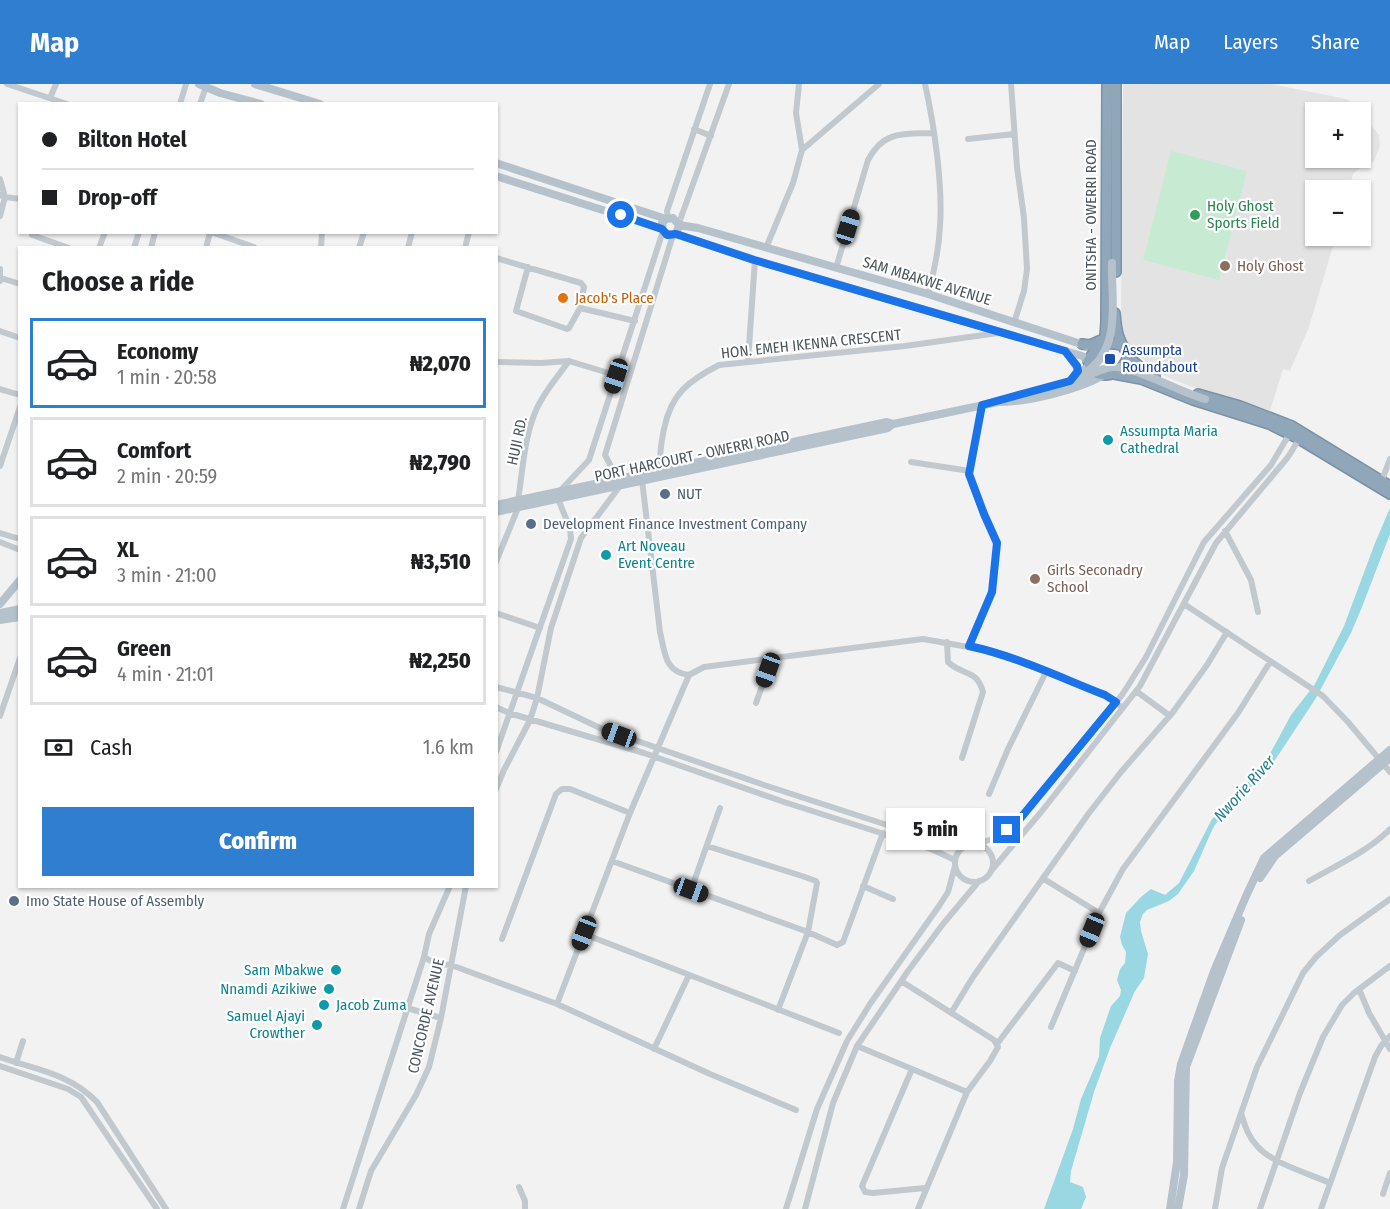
<!DOCTYPE html>
<meta charset="utf-8">
<style>
:root{--surface:#fff;--page:#f6f6f6;--text:#202124;--muted:#757577;--line:#e0e0e0;--accent:#307ecf}
body{margin:0;font-family:"Fira Sans Condensed",sans-serif;background:var(--page);color:var(--text);height:100vh;display:flex;flex-direction:column;font-size:22px;white-space:nowrap}
*{box-sizing:border-box;margin:0}
p{font-size:20px;color:var(--muted)}
.icon{flex:none;width:33px;height:33px;fill:none;stroke:currentColor;stroke-width:2;stroke-linecap:round;stroke-linejoin:round}
.map{position:relative;flex:1;overflow:hidden}
.side{position:absolute;left:18px;top:162px;width:480px;height:642px;display:flex;flex-direction:column;background:var(--surface);border-radius:0px;box-shadow:0 2px 4px #0004}
.side>*{flex:none}
.guide{position:absolute;left:18px;top:18px;width:480px;height:132px;border-radius:0px;box-shadow:0 2px 4px #0004;display:grid;align-content:center;height:132px;padding:0 24px;background:var(--surface)}
.controls{position:absolute;left:1305px;top:18px;display:grid;gap:12px}
.controls a{display:grid;place-items:center;width:66px;height:66px;border-radius:0px;background:var(--surface);box-shadow:0 2px 4px #0004;font-size:30px}
.end{position:absolute;width:27px;height:27px;margin:-14px;border:8px solid #1a73e8;background:#fff;box-shadow:0 0 0 3px #fff}
.from{border-radius:50%}
.bubble{position:absolute;height:42px;border-radius:0px;background:var(--surface);box-shadow:0 2px 4px #0004;font-size:20px;font-weight:800;line-height:42px;text-align:center}
.car{position:absolute;width:18px;height:36px;margin:-18px -9px;border-radius:8px;box-shadow:0 0 4px 2px #0007;background:linear-gradient(#222 24%,#8ab4d8 0 40%,#222 0 76%,#8ab4d8 0 86%,#222 0)}
.guide b{display:flex;align-items:center;gap:21px;height:57px;font-size:22px}
.guide b+b{border-top:2px solid var(--line)}
.guide i{width:15px;height:15px;background:var(--text)}
ul{padding:0;list-style:none}
li{display:flex;align-items:center;gap:18px;height:90px;margin:0 12px 9px;padding:0 12px;border:3px solid var(--line);border-radius:0px}
li div{flex:1}
li b{display:block;font-size:22px}
li em{font-style:normal;font-weight:800}
li.selected{border-color:var(--accent)}
li>.icon{width:54px;height:54px;stroke-width:1.5}
h2{padding:0 24px;font-size:27px;line-height:72px}
.pay{display:flex;align-items:center;gap:15px;height:66px;padding:0 24px;font-size:22px}
.pay p{margin-inline-start:auto}
.action{display:flex;gap:12px;margin-top:auto;padding:12px 24px}
.action a{flex:1;height:69px;border-radius:0px;background:var(--accent);color:#fff;font-size:24px;font-weight:800;line-height:69px;text-align:center}
header{display:flex;align-items:center;gap:36px;box-sizing:border-box;height:84px;padding:0 30px;background:var(--accent);color:#fff}
header strong{font-size:28px}
nav{display:flex;gap:33px;margin-inline-start:auto;font-size:21px}
.map>svg:first-child{display:block}
</style>
<header>
<strong>Map</strong>
<nav><a>Map</a><a>Layers</a><a>Share</a></nav>
</header>
<div class="map">
<svg width="1390" height="1125" viewBox="0 0 1390 1125">
<rect width="100%" height="100%" fill="#f3f2f2"/>
<path fill="#e4e3e3" fill-rule="evenodd" d="M1123 0H1271L1346 15 1353 19 1379 51 1380 62 1374 77 1359 85 1353 90 1349 106H1316V152H1336L1309 243 1290 287 1283 285 1270 327 1192 303 1167 293 1154 286 1129 261 1124 248 1121 233ZM1316 28H1360V74H1316Z"/>
<path fill="#c6ebd2" d="M1171 67 1247 87 1219 196 1143 176Z"/>
<path fill="#99d7e2" d="M1390 424V450L1362 523 1351 549 1316 614 1275 676 1238 718 1220 734 1213 744 1194 787 1178 810 1169 817 1147 826 1143 830 1140 838 1141 847 1148 870 1144 894 1135 907 1110 964 1094 1008 1071 1087 1070 1098 1083 1103 1086 1113 1081 1125H1044L1073 1045 1081 1015 1099 973 1100 954 1111 922 1120 912 1121 906 1117 896 1120 885 1125 879 1126 868 1122 861 1120 853 1126 829 1141 813 1151 805 1165 811 1179 799 1212 735 1231 717 1266 677 1291 631 1315 600 1344 542 1375 459Z"/>
<g fill="none" stroke-linecap="round" stroke-linejoin="round">
<g stroke="#7b91a5" stroke-width="12">
<path id="highway" d="M1116 188V0
M1115 229C1117 251 1118 253 1128 272 1122 289 1108 296 1092 287L1088 277C1096 263 1103 257 1120 261
M1082 260 1090 261 1101 256
M1101 261 1105 252 1106 238 1107 0
M1128 272 1140 283 1155 292
M1114 290 1141 295 1193 316 1269 340 1299 355 1390 410
M1198 310 1240 322 1292 342 1390 402"/>
</g>
<path stroke="#c1c9ce" stroke-width="6" d="M7 0 67 20
M925 0C934 40 943 101 940 142 939 165 934 188 928 210
M1011 0 1017 83 1024 134 1027 185 1024 207 1014 239
M50 14 56 0
M180 20 186 0
M200 20 207 0
M694 45 711 52
M968 55 1014 50
M802 66 879 0
M0 95 5 113 20 115
M0 111 5 113 0 132
M668 134 667 127 710 0
M679 139 729 0
M211 148 254 163
M32 151 69 164
M99 164 105 148
M134 164 139 148
M151 164 155 148
M206 164 210 148
M321 164 322 148
M359 164 364 148
M408 164 412 148
M465 164 469 148
M766 164 793 99 802 66 796 29 799 0
M496 174 581 199 584 203 580 224 569 244 567 245 516 227 528 183
M836 184 868 76C884 46 904 50 933 49
M0 185V197
M1 194 20 200
M580 224 635 237
M0 247 20 254
M748 277 755 176
M496 278 541 279 569 277 628 295
M0 305 20 311
M911 378 970 387
M0 382 20 323
M661 387C659 372 661 360 664 345 671 310 688 297 719 281L905 262 998 249
M618 396 605 371 673 151
M642 396 660 548C665 568 664 588 689 591L704 583 923 555 991 567 1105 611 1123 624
M1382 396 1390 375
M559 408 589 376 663 147
M518 416C523 386 524 352 537 324 545 307 558 292 569 277
M1225 447 1251 496 1258 528
M0 449 20 455
M0 458 20 466
M496 478 518 424
M1184 520 1323 612 1348 638 1390 688
M496 529 540 544
M947 558 948 578C963 592 977 585 983 608L962 674
M970 562 992 508 997 459 984 430 969 390 982 321
M496 603 537 614 600 644 764 701 927 754 957 761H969
M1136 607 1170 632
M756 619 768 586 767 575
M496 623 509 629 644 669 784 718 931 765 955 776
M0 632 20 574
M496 668 571 455 570 444 558 415
M496 705 504 686 530 636 537 614 551 544 581 454 620 402
M989 710 1008 665 1046 588
M955 779a19 19 0 1 1 38 0a19 19 0 1 1-38 0Z
M974 761 995 754 1019 736 1122 611 1146 573 1204 458 1271 381 1290 349
M707 762 802 792 816 797 817 799 808 848 778 926
M612 777 808 848 837 861 843 858 883 749
M991 787 1042 727 1140 602 1216 459 1288 373 1301 352
M1044 795 1099 829 1123 785 1238 629 1270 578
M1309 797C1337 781 1367 768 1390 745
M863 802 893 815
M691 806 720 724
M584 850 839 949
M502 855 556 710 562 705H570L630 729
M424 873 436 880 451 881 557 920 710 990 796 1026
M901 897 994 956 998 963 990 977 967 1008 918 1125
M1359 905 1369 929 1390 965
M557 920 630 729 689 591
M407 924 441 934
M951 929 973 893 1089 729 1121 688 1173 628 1207 581 1227 548
M1051 943 1099 829
M997 960 1058 879 1075 887
M857 962 967 1008
M654 965 689 891
M0 973C36 986 69 989 97 1018L166 1125
M16 979 23 957
M0 982 68 1005 81 1013 157 1125
M912 985 862 1102 865 1108 873 1109 925 1104
M1241 1029C1245 1042 1248 1053 1258 1063 1272 1079 1310 1090 1330 1099
M519 1103 525 1117V1125
M1383 1110 1390 1089
M343 1125 424 873 429 850 450 802
M359 1125 371 1087 416 1011 429 983 441 934 466 802
M786 1125 817 1025 847 957 870 920 939 822 948 808 955 782
M805 1125 833 1019 857 962 908 887 943 840 979 797
M1215 1125 1222 1084 1257 983 1303 889 1316 873 1340 851 1390 815
M1260 1125 1300 1009 1323 953 1342 921 1354 909 1390 882
M1321 1125 1375 973 1381 962 1390 952"/>
<path stroke="#b5c2cc" stroke-width="8" d="M199 0 220 9 261 20
M255 0 320 20
M496 79 666 135 673 134 679 141 676 150 670 151 663 147 662 139 666 135
M496 92 662 145
M679 141 698 144 928 210 1087 262
M676 150 755 176 1065 267 1082 272 1088 277
M1066 267 1078 285 1075 291
M1034 308 1070 297 1089 282
M496 421 887 338 893 340
M496 428 888 344 893 340 998 318C1027 318 1077 306 1102 292
M0 520 20 496
M0 529 20 525
M0 536 20 533
M1260 794 1275 772 1390 674
M1170 1125 1177 1078 1178 997 1181 980 1214 887 1247 810 1264 774 1390 666
M1178 1125 1184 1091 1186 983 1241 836"/>
<use href="#highway" stroke="#90a6b9" stroke-width="9"/>
<path stroke="#b5c2cc" stroke-width="8" d="M1088 287C1122 261 1111 216 1112 179
M1070 300C1084 295 1098 284 1113 283 1132 281 1182 309 1205 315"/>
</g>
<g fill="none" stroke-linecap="round" stroke-linejoin="round">
<path stroke="#1a73e8" stroke-width="8" d="M621 131 662 145 667 151 676 150 754 176 1065 267 1077 282 1078 287 1070 297 982 321 970 385 969 390 984 430 997 459 992 508 969 562C1016 572 1061 594 1105 611L1116 618 1019 736 1007 746"/>
</g>
<circle fill="#2e9e5b" stroke="#fff" stroke-width="2" cx="1195" cy="131" r="6"/>
<g fill="#8d6e63" stroke="#fff" stroke-width="2">
<circle cx="1225" cy="182" r="6"/>
<circle cx="1035" cy="495" r="6"/>
</g>
<circle fill="#e8710a" stroke="#fff" stroke-width="2" cx="563" cy="214" r="6"/>
<rect fill="#1a4fb4" stroke="#fff" stroke-width="2" x="1104" y="269" width="12" height="12" rx="3"/>
<g fill="#0f9aa8" stroke="#fff" stroke-width="2">
<circle cx="1108" cy="356" r="6"/>
<circle cx="606" cy="471" r="6"/>
<circle cx="336" cy="886" r="6"/>
<circle cx="329" cy="905" r="6"/>
<circle cx="324" cy="921" r="6"/>
<circle cx="317" cy="941" r="6"/>
</g>
<g fill="#5c6f8a" stroke="#fff" stroke-width="2">
<circle cx="665" cy="410" r="6"/>
<circle cx="531" cy="440" r="6"/>
<circle cx="14" cy="817" r="6"/>
</g>
<g text-anchor="middle" stroke-width="4.5" stroke-linejoin="round" paint-order="stroke">
<g font-size="15" fill="#27864d" stroke="#fff" text-anchor="start">
<text x="1207" y="127">Holy Ghost<tspan x="1207" dy="17">Sports Field</tspan></text>
</g>
<g font-size="15" fill="#4b555d" stroke="#fff">
<text transform="translate(1091 131) rotate(-90)" y="5">ONITSHA - OWERRI ROAD</text>
<text transform="translate(927 197) rotate(17)" y="5">SAM MBAKWE AVENUE</text>
<text transform="translate(811 260) rotate(-6)" y="5">HON. EMEH IKENNA CRESCENT</text>
<text transform="translate(517 357) rotate(-78)" y="5">HUJI RD.</text>
<text transform="translate(692 372) rotate(-12)" y="5">PORT HARCOURT - OWERRI ROAD</text>
<text transform="translate(426 932) rotate(-77)" y="5">CONCORDE AVENUE</text>
</g>
<g font-size="15" fill="#785e54" stroke="#fff" text-anchor="start">
<text x="1237" y="187">Holy Ghost</text>
<text x="1047" y="491">Girls Seconadry<tspan x="1047" dy="17">School</tspan></text>
</g>
<g font-size="15" fill="#c56008" stroke="#fff" text-anchor="start">
<text x="575" y="219">Jacob's Place</text>
</g>
<g font-size="15" fill="#164399" stroke="#fff" text-anchor="start">
<text x="1122" y="271">Assumpta<tspan x="1122" dy="17">Roundabout</tspan></text>
</g>
<g font-size="15" fill="#0d838f" stroke="#fff" text-anchor="start">
<text x="1120" y="352">Assumpta Maria<tspan x="1120" dy="17">Cathedral</tspan></text>
<text x="618" y="467">Art Noveau<tspan x="618" dy="17">Event Centre</tspan></text>
<text x="324" y="891" text-anchor="end">Sam Mbakwe</text>
<text x="317" y="910" text-anchor="end">Nnamdi Azikiwe</text>
<text x="336" y="926">Jacob Zuma</text>
<text x="305" y="937" text-anchor="end">Samuel Ajayi<tspan x="305" dy="17">Crowther</tspan></text>
</g>
<g font-size="15" fill="#4e5e75" stroke="#fff" text-anchor="start">
<text x="677" y="415">NUT</text>
<text x="543" y="445">Development Finance Investment Company</text>
<text x="26" y="822">Imo State House of Assembly</text>
</g>
<g font-size="16" font-style="italic" fill="#1e7d8e" stroke="#fff">
<text transform="translate(1244 704) rotate(-48)" y="6">Nworie River</text>
</g>
</g>
</svg>
<div class="controls">
<a>+</a>
<a>−</a>
</div>
<i class="end from" style="left:621px;top:131px"></i>
<i class="end" style="left:1007px;top:746px"></i>
<div class="bubble" style="left:886px;top:724px;width:99px">5 min</div>
<i class="car" style="left:848px;top:143px;rotate:17deg"></i>
<i class="car" style="left:616px;top:292px;rotate:198deg"></i>
<i class="car" style="left:768px;top:586px;rotate:200deg"></i>
<i class="car" style="left:619px;top:651px;rotate:290deg"></i>
<i class="car" style="left:691px;top:806px;rotate:110deg"></i>
<i class="car" style="left:1092px;top:846px;rotate:202deg"></i>
<i class="car" style="left:584px;top:849px;rotate:201deg"></i>
<div class="guide">
<b><i class="from"></i>Bilton Hotel</b>
<b><i></i>Drop-off</b>
</div>
<section class="side">
<h2>Choose a ride</h2>
<ul>
<li class="selected"><svg class="icon" aria-label="car" viewBox="0 0 24 24"><path d="M5 17H2v-5l4-1 3-4h7l3 4 3 1v5h-3M9 17h6M6 11h13"/><circle cx="7" cy="17" r="2"/><circle cx="17" cy="17" r="2"/></svg><div><b>Economy</b><p>1 min · 20:58</p></div><em>₦2,070</em></li>
<li><svg class="icon" aria-label="car" viewBox="0 0 24 24"><path d="M5 17H2v-5l4-1 3-4h7l3 4 3 1v5h-3M9 17h6M6 11h13"/><circle cx="7" cy="17" r="2"/><circle cx="17" cy="17" r="2"/></svg><div><b>Comfort</b><p>2 min · 20:59</p></div><em>₦2,790</em></li>
<li><svg class="icon" aria-label="car" viewBox="0 0 24 24"><path d="M5 17H2v-5l4-1 3-4h7l3 4 3 1v5h-3M9 17h6M6 11h13"/><circle cx="7" cy="17" r="2"/><circle cx="17" cy="17" r="2"/></svg><div><b>XL</b><p>3 min · 21:00</p></div><em>₦3,510</em></li>
<li><svg class="icon" aria-label="car" viewBox="0 0 24 24"><path d="M5 17H2v-5l4-1 3-4h7l3 4 3 1v5h-3M9 17h6M6 11h13"/><circle cx="7" cy="17" r="2"/><circle cx="17" cy="17" r="2"/></svg><div><b>Green</b><p>4 min · 21:01</p></div><em>₦2,250</em></li>
</ul>
<div class="pay"><svg class="icon" aria-label="cash" viewBox="0 0 24 24"><path d="M3 7h18v10H3z"/><circle cx="12" cy="12" r="2"/></svg>Cash<p>1.6 km</p></div>
<div class="action"><a>Confirm</a></div>
</section>
</div>
